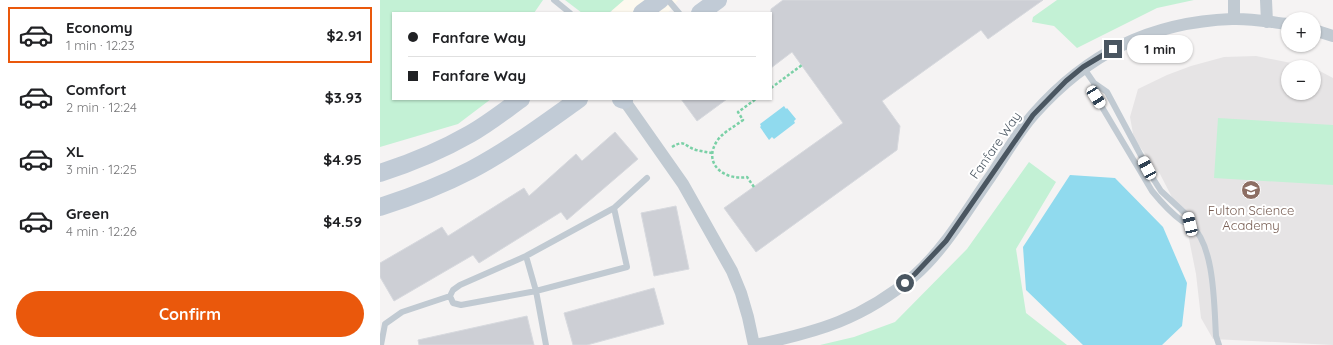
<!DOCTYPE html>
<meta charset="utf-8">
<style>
:root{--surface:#fff;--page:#f6f6f6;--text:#202124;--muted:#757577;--line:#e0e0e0;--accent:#ea580c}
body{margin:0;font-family:Quicksand,sans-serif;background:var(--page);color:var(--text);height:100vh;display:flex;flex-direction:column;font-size:15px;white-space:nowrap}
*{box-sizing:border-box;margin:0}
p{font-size:13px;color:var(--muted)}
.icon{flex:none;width:22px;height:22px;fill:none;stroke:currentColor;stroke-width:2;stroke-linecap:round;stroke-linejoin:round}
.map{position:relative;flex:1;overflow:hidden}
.sheet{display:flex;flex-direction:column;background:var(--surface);width:380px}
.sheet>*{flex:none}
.guide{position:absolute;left:12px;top:12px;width:380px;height:88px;border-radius:0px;box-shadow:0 1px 3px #0004;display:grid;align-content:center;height:88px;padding:0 16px;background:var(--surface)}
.controls{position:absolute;left:901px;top:12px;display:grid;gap:8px}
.controls a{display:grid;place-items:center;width:40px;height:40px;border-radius:50%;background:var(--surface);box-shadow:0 1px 3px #0004;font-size:20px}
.end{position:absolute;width:18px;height:18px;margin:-9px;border:5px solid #4a5661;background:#fff;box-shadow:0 0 0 2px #fff}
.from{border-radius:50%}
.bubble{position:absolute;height:28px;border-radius:14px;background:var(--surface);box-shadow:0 1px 3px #0004;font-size:13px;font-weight:800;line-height:28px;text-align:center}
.car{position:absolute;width:12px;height:24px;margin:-12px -6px;border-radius:5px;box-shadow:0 0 3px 1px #0007;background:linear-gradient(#fff 24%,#345 0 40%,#fff 0 76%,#345 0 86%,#fff 0)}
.guide b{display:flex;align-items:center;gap:14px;height:38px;font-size:15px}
.guide b+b{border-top:1px solid var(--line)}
.guide i{width:10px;height:10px;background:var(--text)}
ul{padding:7px 0 0;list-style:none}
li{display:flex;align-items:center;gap:12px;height:56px;margin:0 8px 6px;padding:0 8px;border:2px solid transparent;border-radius:0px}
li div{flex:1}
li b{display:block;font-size:15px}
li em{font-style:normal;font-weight:800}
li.active{border-color:var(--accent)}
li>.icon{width:36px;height:36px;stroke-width:1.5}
.button{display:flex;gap:8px;margin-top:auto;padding:8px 16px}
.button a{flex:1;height:46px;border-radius:24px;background:var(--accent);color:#fff;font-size:16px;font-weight:800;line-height:46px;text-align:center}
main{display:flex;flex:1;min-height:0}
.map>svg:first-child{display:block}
</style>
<main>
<section class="sheet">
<ul>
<li class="active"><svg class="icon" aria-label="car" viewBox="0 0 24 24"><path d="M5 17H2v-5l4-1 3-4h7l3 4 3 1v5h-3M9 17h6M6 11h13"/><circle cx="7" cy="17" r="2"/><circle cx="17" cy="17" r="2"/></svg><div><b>Economy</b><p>1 min · 12:23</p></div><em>$2.91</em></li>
<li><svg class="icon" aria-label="car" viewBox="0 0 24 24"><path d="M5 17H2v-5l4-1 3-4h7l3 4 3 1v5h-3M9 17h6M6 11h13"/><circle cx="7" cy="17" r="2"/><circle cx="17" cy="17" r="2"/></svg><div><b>Comfort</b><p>2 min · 12:24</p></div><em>$3.93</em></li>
<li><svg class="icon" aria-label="car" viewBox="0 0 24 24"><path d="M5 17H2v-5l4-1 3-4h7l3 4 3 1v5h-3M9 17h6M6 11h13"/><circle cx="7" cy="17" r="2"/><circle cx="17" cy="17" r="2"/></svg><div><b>XL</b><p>3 min · 12:25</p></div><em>$4.95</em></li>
<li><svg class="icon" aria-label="car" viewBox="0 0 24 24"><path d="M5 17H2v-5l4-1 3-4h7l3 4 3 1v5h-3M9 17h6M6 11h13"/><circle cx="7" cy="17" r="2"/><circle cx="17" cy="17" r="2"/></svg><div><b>Green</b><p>4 min · 12:26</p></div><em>$4.59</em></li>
</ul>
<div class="button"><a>Confirm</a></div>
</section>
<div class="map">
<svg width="953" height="345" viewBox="0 0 953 345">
<rect width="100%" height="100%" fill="#f5f3f3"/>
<path fill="#fdf9ef" d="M232 0H298L288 13H232Z"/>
<path fill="#e6e4e5" d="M876 56 931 67H908V93H934V68L953 78V345L833 339 821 318 816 274 808 234 797 207 780 174 754 139 750 117 758 89 787 75 811 66 844 57Z"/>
<path fill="#c3f1d5" d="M0 0H163L154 13H13V99H111L78 124 0 147Z
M185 0H244L229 13H202Z
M677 0H814L777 8 697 48 674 26 652 22 653 17Z
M838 118 953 125V185L834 178Z
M649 162 676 182 636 249 646 313 687 345H440L474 337 515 322 587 249Z"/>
<path fill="#90daee" d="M404 106 406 109 407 108 416 119 414 121 415 123 394 139 392 137 389 140 380 127 381 126 380 124Z
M690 175 735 178 783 227 807 283 802 326 782 345H703L646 290 643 247Z"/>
<path fill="#cdcfd5" stroke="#d7d9de" d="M403 0H663L608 39 601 30 502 101 520 126 517 150 376 252 344 208 463 123 412 52 391 68V9Z
M301 99H347L317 121Z
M235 132 258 159 187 220 181 212 99 263 93 255 14 301 0 277V263L62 227 68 236 144 188 149 196 196 154 202 161Z
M296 206 309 269 274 276 261 213Z
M274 288 284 324 207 345H193L184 313Z
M147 316 154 345H39L38 340Z"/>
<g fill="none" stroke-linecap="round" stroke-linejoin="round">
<path stroke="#7ad0a6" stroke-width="2.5" stroke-dasharray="3 2" stroke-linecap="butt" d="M391 88 422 65
M292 147C305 139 304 146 316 150 321 151 326 152 332 153
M374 187 367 177C345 181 322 164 337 141 343 132 354 127 363 120L358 112 376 99"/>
<path stroke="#c1cad2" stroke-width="6" d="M174 0 190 13
M288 0 299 13
M703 67 714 83 716 97 772 191C781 202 791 213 802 221 805 223 808 223 811 225 835 246 834 306 836 336L839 345
M714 83 727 92 774 180 781 191 808 216 810 224
M146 256 156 291 166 345
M70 296 73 303 81 305 156 291 247 267 234 208 267 178
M1 345 5 324 22 312 70 296 73 290 80 285 146 256 234 208"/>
<path stroke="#c1cad2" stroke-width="12" d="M854 0V19
M886 0 887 22
M934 30 953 36
M244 100 303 184 352 271 361 293 368 317 374 345
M375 345C438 332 483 319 534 276 565 249 587 210 611 176 625 155 638 132 654 114 708 53 771 22 852 19 870 18 890 22 908 24"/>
<path stroke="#c1cbd6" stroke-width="18" d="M262 13 280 0
M320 13 338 0
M241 99 244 100
M0 173C31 163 62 150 90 134 108 124 124 111 141 99
M0 207C31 197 62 185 91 170 129 150 164 124 199 99"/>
</g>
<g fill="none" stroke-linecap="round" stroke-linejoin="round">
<path stroke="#4a5661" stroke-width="5" d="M525 283 535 274 566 241 653 115 686 81 703 67 733 49"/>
</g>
<defs>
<g id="school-disc" transform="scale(1)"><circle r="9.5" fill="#8d6e63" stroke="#fff"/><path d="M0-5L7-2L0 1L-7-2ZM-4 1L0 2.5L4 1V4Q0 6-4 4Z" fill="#fff"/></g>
</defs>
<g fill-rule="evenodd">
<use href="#school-disc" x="871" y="190"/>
</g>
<g text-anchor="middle" stroke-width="4" stroke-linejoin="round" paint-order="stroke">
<g font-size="13" fill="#4a5661" stroke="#fff">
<text transform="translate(615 145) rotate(-55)" y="5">Fanfare Way</text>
</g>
<g font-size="13" fill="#785e54" stroke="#fff">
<text x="871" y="215">Fulton Science<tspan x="871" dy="15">Academy</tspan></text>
</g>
</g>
</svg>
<div class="controls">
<a>+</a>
<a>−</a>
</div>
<i class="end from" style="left:525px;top:283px"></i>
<i class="end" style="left:733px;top:49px"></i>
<div class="bubble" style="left:747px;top:35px;width:66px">1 min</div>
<i class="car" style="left:716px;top:97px;rotate:148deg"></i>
<i class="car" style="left:767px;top:168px;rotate:332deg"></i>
<i class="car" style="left:810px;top:224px;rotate:347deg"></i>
<div class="guide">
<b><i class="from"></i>Fanfare Way</b>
<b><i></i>Fanfare Way</b>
</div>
</div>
</main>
